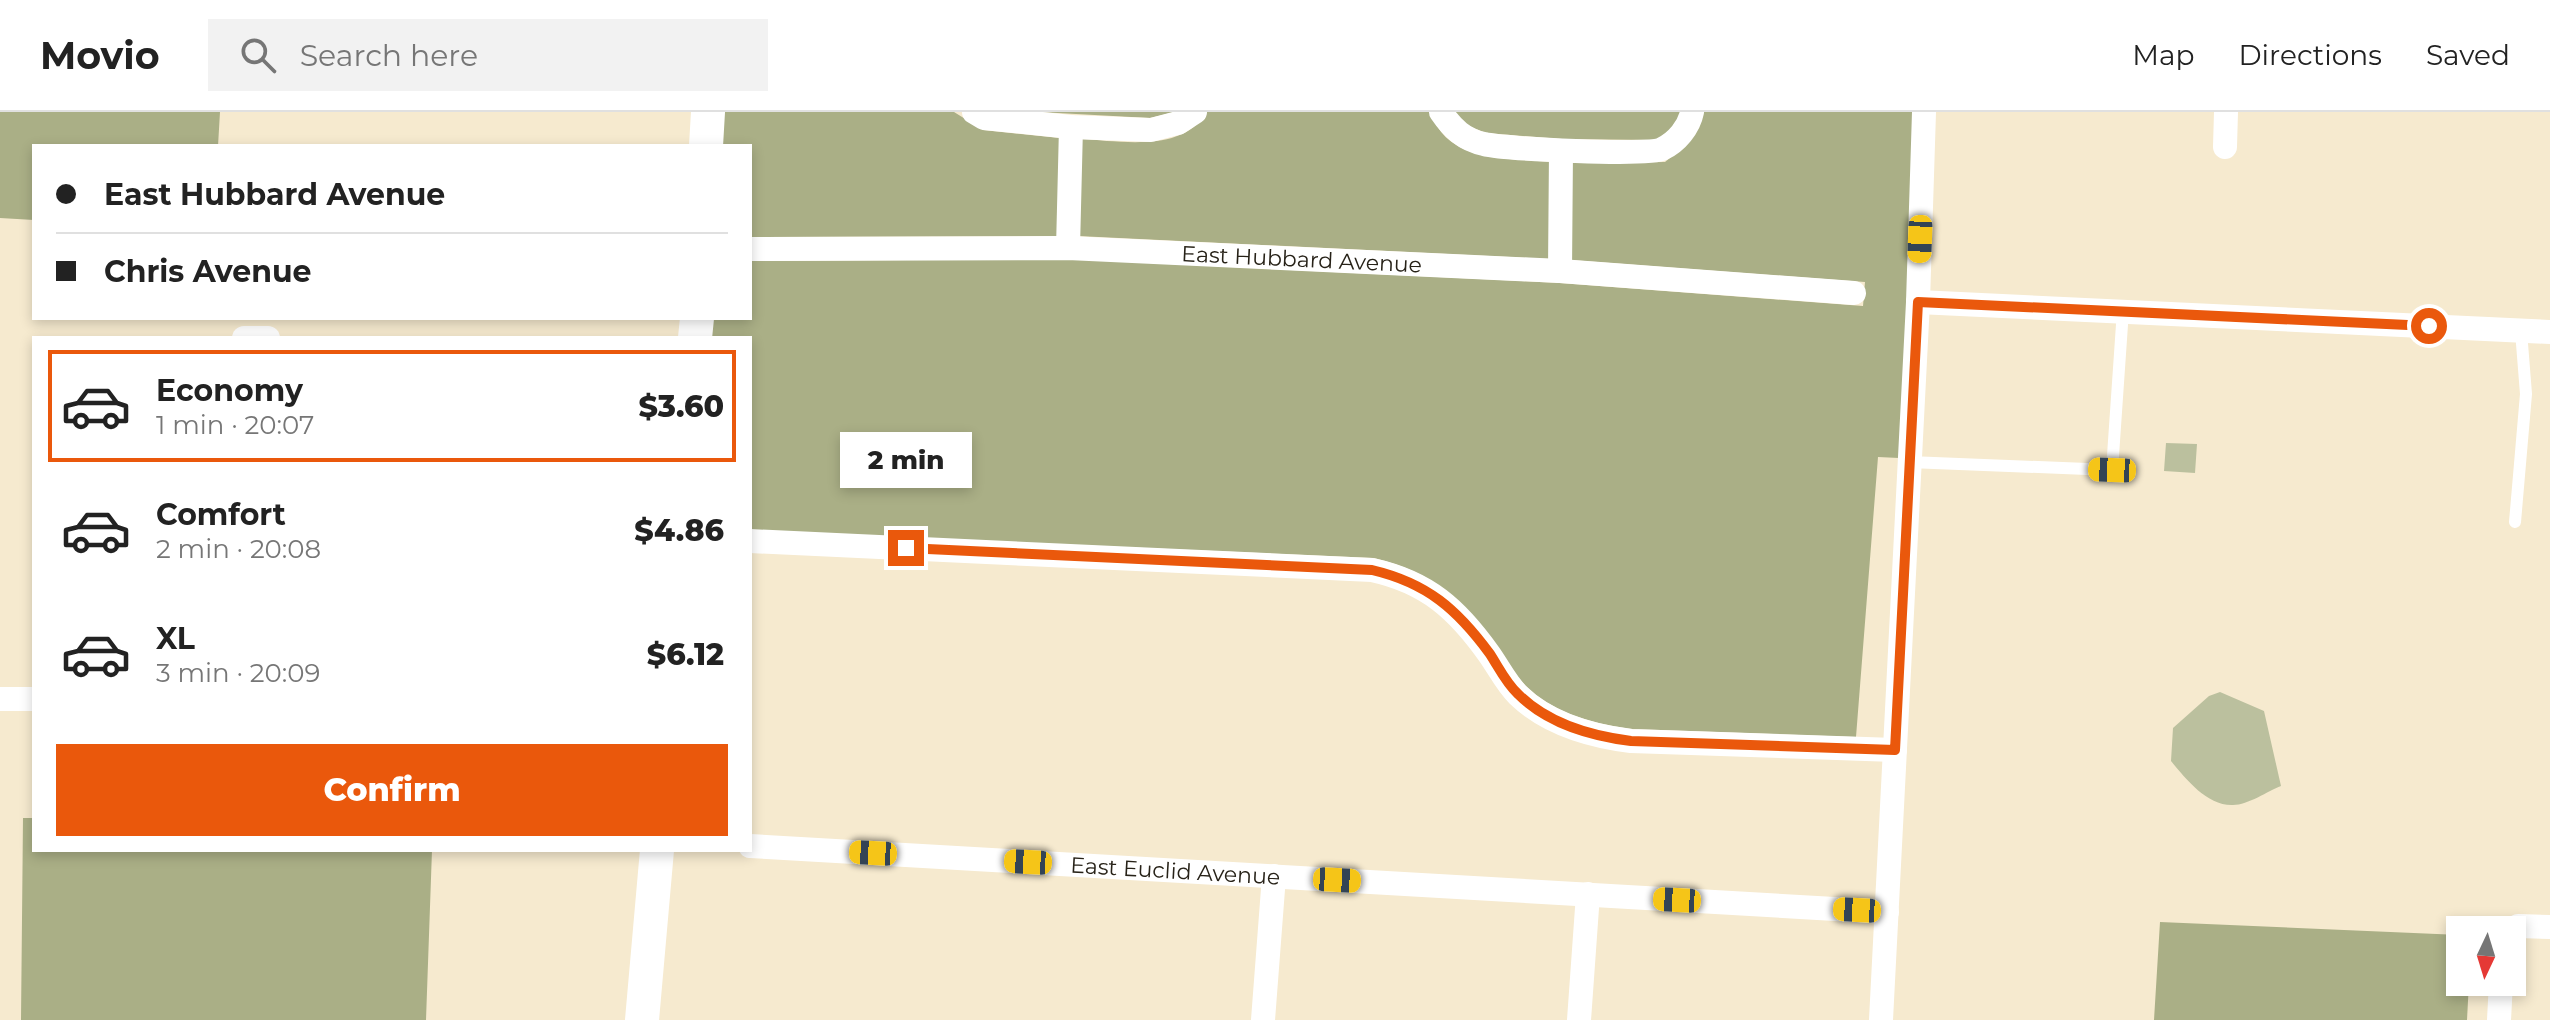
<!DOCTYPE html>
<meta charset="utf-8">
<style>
:root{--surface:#fff;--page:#f2f2f2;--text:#222;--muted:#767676;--line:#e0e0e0;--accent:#ea580c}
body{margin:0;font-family:Montserrat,sans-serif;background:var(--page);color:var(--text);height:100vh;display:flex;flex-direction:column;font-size:30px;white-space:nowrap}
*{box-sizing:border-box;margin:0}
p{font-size:26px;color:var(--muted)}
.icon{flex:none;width:44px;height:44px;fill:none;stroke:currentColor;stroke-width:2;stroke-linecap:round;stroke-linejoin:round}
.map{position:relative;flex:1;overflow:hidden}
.details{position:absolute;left:32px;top:224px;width:720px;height:516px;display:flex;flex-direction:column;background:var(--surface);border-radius:0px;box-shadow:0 4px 12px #0003}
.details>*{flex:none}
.banner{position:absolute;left:32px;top:32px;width:720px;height:176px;border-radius:0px;box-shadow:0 4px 12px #0003;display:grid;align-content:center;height:176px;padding:0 24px;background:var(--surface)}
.needle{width:52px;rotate:184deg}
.fabs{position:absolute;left:2446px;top:804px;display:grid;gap:16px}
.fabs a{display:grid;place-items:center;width:80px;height:80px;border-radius:0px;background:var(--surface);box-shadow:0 4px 12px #0003;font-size:40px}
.end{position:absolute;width:36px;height:36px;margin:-18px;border:10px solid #ea580c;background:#fff;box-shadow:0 0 0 4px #fff}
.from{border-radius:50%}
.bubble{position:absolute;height:56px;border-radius:0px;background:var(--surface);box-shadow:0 4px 12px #0003;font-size:26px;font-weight:800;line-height:56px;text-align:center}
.car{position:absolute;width:24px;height:48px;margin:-24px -12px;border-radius:10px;box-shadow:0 0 6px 2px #0007;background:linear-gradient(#f5c518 24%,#345 0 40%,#f5c518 0 76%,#345 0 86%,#f5c518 0)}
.banner b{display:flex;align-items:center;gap:28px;height:76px;font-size:30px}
.banner b+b{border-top:2px solid var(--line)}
.banner i{width:20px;height:20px;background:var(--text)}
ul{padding:14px 0 0;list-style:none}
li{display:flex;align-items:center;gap:24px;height:112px;margin:0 16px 12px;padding:0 8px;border:4px solid transparent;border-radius:0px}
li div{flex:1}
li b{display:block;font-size:30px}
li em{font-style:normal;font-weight:800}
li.active{border-color:var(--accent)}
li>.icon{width:72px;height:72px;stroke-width:1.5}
.cta{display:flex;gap:16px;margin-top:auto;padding:16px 24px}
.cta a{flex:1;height:92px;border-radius:0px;background:var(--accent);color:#fff;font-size:32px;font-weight:800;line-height:92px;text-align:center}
header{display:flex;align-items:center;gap:48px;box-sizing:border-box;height:112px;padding:0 40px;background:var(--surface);border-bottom:2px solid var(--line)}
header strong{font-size:38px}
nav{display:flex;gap:44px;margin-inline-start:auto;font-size:28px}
.search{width:560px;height:72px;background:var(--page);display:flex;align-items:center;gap:20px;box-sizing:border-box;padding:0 28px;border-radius:0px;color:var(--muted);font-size:30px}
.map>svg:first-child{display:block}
</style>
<header>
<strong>Movio</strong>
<div class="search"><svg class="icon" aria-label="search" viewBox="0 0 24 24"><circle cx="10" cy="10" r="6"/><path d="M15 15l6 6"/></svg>Search here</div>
<nav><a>Map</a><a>Directions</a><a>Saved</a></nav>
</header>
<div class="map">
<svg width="2550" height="908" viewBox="0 0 2550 908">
<rect width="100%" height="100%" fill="#f6eacf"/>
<path fill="#bbc09e" d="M2166 331 2197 332 2195 361 2164 359Z
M2220 580 2264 599 2281 674C2268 679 2248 693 2233 693 2207 694 2186 667 2171 649L2173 616 2209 584Z"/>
<path fill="#aaaf86" d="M0 0H220L218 34H34V108L0 106Z
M718 0H954L983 18 1060 26 1058 124 750 125V34H717Z
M1039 0H1175L1150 6Z
M1206 0H1431C1446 51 1508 46 1550 50V147L1078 124 1081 27C1120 29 1184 41 1206 0Z
M1455 0H1682L1671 17 1657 28 1562 27 1486 21 1464 12Z
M1702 0H1913L1908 190 1899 346 1878 345 1856 625 1632 617C1594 612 1552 601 1525 573 1515 563 1508 550 1500 538 1464 489 1435 461 1374 446L750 419V226H706L707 206H750V149L1067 147 1560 171 1863 194 1865 170 1571 148V51L1665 50 1687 32Z
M23 706H34V738H432L426 908H21Z
M2160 810 2460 823V870H2469L2467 908H2154Z"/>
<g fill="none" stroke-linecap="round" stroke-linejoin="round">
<path stroke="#fff" stroke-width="12" d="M1909 350 2112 358 2123 198
M2515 410 2526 282 2521 219"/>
<g stroke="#fff" stroke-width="24">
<path d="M974 0 984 6 1071 15 1151 18 1178 11 1195 0"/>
<path d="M1441 0C1452 16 1464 28 1484 32 1504 37 1649 44 1662 37 1677 30 1689 15 1692 0"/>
<path d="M2225 35 2226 0"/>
<path d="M1068 136 1071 15"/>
<path id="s1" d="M750 137 1068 136 1560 159 1854 181"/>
<path d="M1560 159 1561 39"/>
<path d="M1918 190 2550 220"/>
<path d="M244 226H268"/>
<path d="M750 429 1372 458C1427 470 1457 497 1489 542 1499 556 1506 571 1518 583 1548 612 1591 624 1631 629L1895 638"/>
<path d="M0 587H34"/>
<path id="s2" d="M750 734 1887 800"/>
<path d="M2512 826 2518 814 2550 815"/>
<path d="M1263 908 1274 764"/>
<path d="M1579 908 1588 782"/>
<path d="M1881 908 1918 190 1924 0"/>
<path d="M2499 908 2501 870"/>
</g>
<path stroke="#fff" stroke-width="34" d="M706 34 708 0
M695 226 697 206
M642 908 657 738"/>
</g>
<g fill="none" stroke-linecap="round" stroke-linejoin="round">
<path stroke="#ea580c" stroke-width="10" d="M906 436 1372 458C1427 471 1457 497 1490 542 1499 556 1506 571 1518 582 1548 612 1591 624 1631 629L1895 638 1918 190 2429 214"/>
</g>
<g text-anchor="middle" stroke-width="7" stroke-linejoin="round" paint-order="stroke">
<g font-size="22" fill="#272218" stroke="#fff">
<text dy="8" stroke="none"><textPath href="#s1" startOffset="552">East Hubbard Avenue</textPath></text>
<text dy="8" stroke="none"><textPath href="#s2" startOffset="426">East Euclid Avenue</textPath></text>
</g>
</g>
</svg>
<div class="fabs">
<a><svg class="needle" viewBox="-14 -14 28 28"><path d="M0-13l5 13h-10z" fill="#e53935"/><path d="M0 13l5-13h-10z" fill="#767676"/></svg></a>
</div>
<i class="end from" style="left:2429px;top:214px"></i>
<i class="end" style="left:906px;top:436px"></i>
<div class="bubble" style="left:840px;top:320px;width:132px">2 min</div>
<i class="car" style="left:1920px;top:127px;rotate:182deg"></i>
<i class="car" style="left:2112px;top:358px;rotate:272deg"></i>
<i class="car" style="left:873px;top:741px;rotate:273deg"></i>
<i class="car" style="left:1028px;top:750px;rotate:273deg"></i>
<i class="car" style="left:1337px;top:768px;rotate:93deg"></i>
<i class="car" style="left:1677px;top:788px;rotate:273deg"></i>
<i class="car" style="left:1857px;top:798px;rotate:273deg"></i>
<div class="banner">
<b><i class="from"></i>East Hubbard Avenue</b>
<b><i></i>Chris Avenue</b>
</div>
<section class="details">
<ul>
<li class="active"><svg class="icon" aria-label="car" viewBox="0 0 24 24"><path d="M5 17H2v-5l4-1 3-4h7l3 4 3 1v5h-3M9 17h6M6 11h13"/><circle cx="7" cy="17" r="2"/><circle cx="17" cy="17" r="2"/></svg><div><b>Economy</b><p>1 min · 20:07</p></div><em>$3.60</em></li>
<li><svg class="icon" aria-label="car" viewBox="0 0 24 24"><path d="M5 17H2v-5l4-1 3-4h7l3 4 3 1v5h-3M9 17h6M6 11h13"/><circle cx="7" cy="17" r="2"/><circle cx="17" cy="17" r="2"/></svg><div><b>Comfort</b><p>2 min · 20:08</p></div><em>$4.86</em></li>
<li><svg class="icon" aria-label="car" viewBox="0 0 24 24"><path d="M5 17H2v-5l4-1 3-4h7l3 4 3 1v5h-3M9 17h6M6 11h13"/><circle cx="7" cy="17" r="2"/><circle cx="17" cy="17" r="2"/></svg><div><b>XL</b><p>3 min · 20:09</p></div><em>$6.12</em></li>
</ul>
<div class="cta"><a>Confirm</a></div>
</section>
</div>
